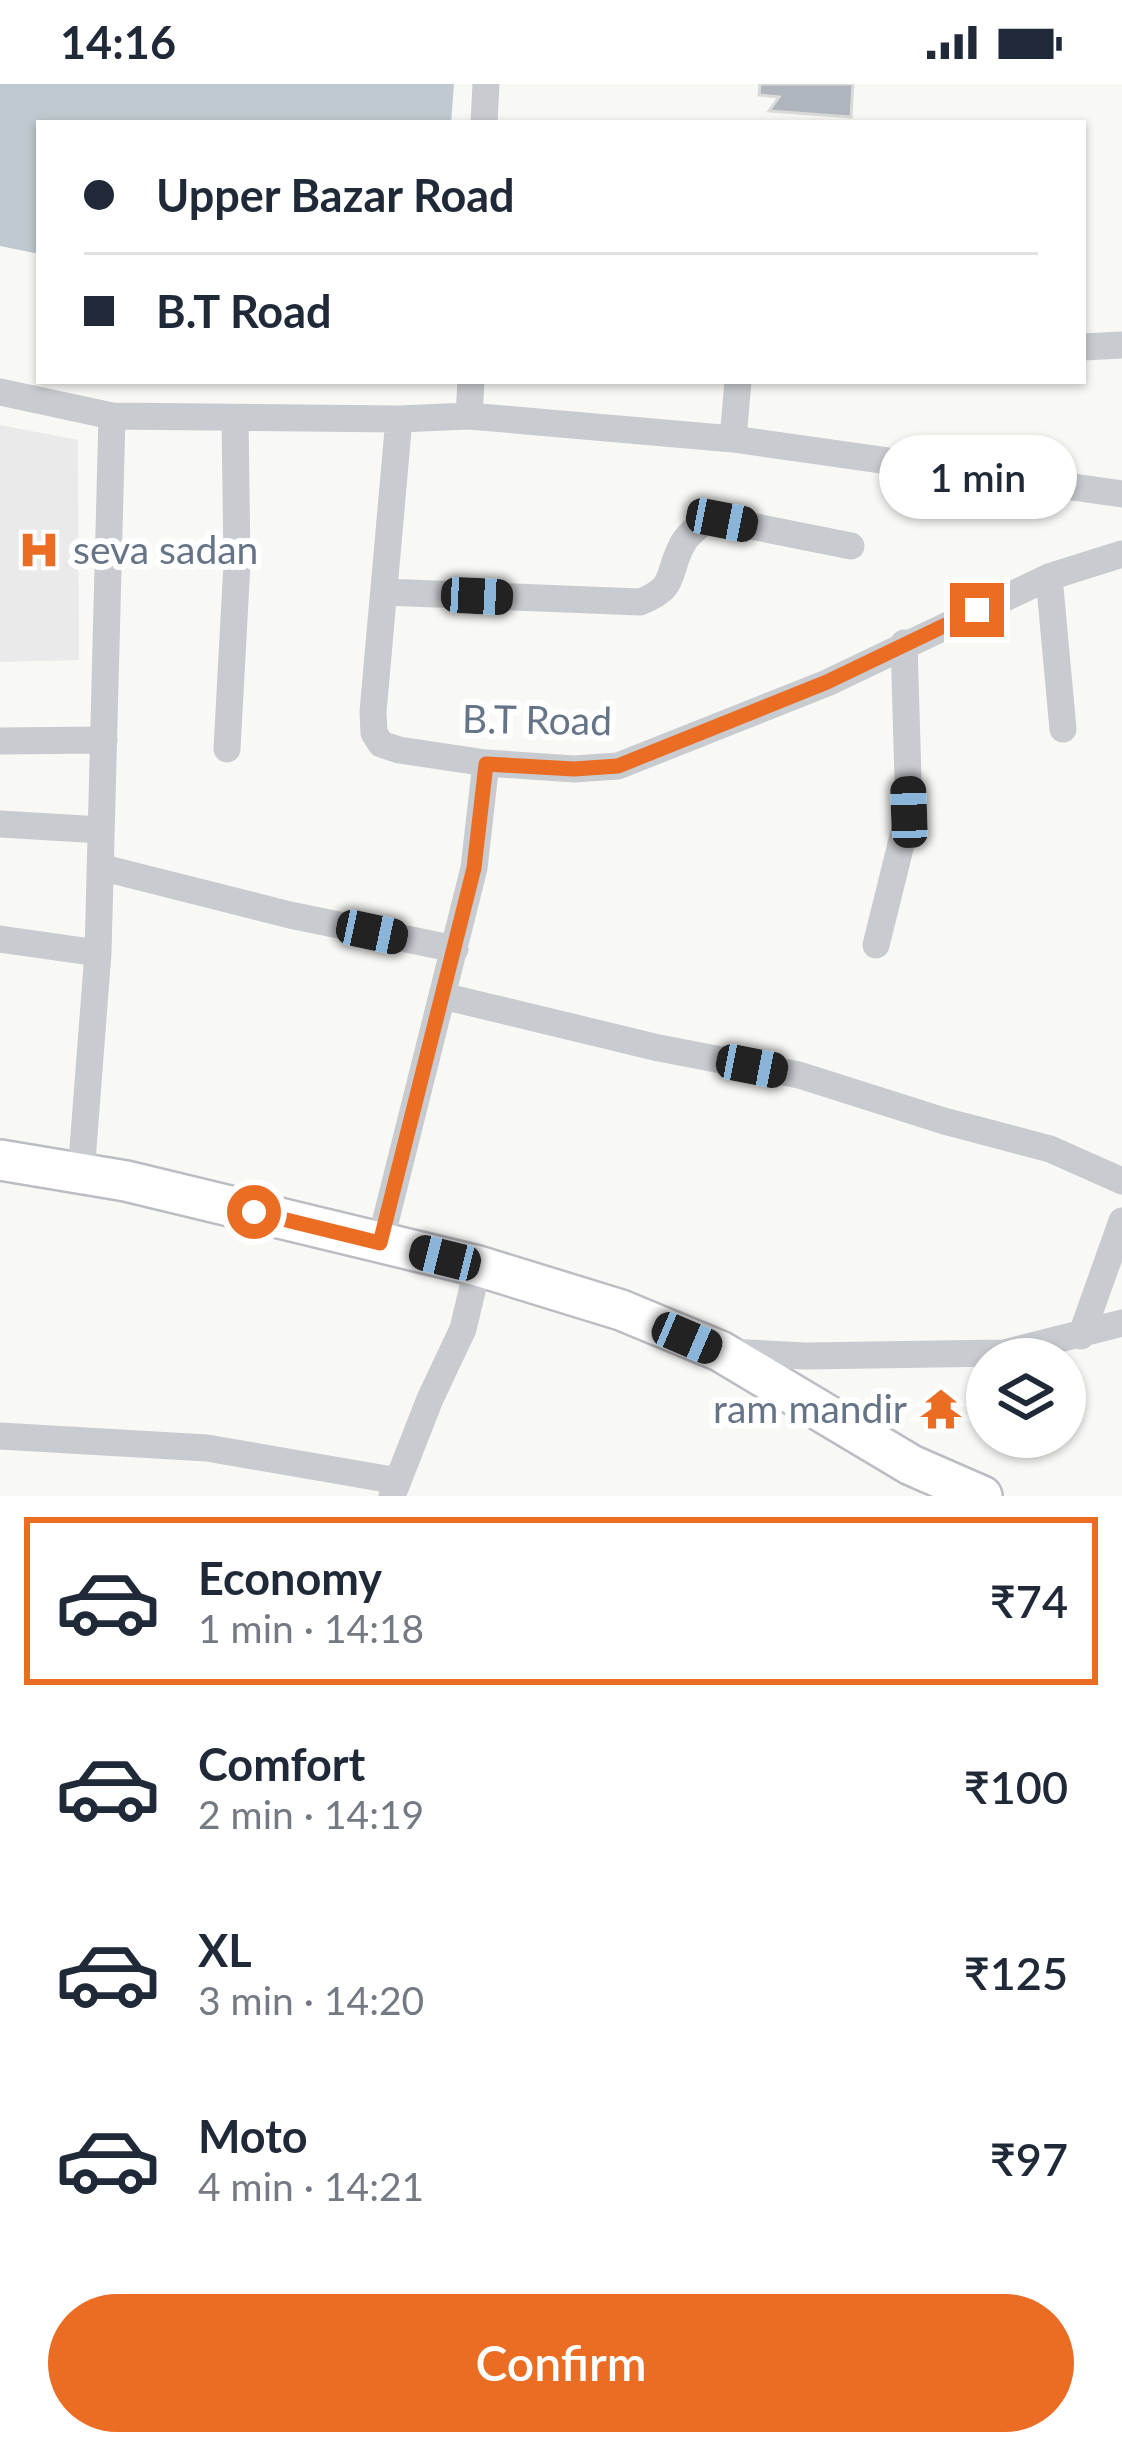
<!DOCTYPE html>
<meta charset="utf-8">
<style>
:root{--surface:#fff;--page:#f6f6f7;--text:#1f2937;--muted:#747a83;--line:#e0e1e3;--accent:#eb6c23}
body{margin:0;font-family:Lato,sans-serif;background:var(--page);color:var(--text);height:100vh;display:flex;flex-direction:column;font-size:45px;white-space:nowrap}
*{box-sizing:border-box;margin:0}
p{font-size:39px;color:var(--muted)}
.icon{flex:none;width:66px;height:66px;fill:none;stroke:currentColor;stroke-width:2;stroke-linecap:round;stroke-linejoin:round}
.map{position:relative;height:1412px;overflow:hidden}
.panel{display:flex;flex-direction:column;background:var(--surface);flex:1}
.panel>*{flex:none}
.hud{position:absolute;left:36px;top:36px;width:1050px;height:264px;border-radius:0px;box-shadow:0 3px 9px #0004;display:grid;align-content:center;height:264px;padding:0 48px;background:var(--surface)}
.fabs{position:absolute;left:966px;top:1254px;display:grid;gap:24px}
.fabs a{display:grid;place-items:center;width:120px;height:120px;border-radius:50%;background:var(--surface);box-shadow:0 3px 9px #0004;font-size:60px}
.end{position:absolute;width:54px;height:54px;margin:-27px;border:15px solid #eb6c23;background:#fff;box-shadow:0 0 0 6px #fff}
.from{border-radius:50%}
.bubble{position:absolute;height:84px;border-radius:42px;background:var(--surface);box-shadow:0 3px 9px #0004;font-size:39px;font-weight:600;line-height:84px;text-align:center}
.car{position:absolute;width:36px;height:72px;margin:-36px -18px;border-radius:15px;box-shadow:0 0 9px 3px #0007;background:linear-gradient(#222 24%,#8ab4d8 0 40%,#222 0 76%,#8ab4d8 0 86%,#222 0)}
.hud b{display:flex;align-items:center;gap:42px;height:114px;font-size:45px}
.hud b+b{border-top:3px solid var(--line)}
.hud i{width:30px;height:30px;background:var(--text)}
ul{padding:21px 0 0;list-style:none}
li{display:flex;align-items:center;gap:36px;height:168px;margin:0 24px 18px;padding:0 24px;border:6px solid transparent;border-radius:0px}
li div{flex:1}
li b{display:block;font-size:45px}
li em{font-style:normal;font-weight:600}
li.active{border-color:var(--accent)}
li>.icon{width:108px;height:108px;stroke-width:1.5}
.action{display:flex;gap:24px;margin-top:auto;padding:24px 48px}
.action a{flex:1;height:138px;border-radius:72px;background:var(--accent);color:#fff;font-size:48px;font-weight:600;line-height:138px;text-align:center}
.status{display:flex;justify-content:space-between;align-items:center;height:84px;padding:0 60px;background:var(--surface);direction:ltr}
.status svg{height:33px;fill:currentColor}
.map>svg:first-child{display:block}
</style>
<div class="status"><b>14:16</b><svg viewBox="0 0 49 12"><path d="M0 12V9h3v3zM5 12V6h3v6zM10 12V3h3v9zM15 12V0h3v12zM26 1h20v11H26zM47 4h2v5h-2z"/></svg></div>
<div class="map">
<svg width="1122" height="1412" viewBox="0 0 1122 1412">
<rect width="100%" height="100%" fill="#f8f8f5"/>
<path fill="#e9eae9" d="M0 341 78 356 79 576 0 578Z"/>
<path fill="#c0c9cf" d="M0 0H454L451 39H39V170L0 162Z"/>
<path fill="#afb5bd" stroke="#dadad8" stroke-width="3" d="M760 0H853L851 33 769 27 779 13 759 11Z"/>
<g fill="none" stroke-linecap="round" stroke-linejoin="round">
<g stroke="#babec4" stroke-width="44">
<path id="secondary" d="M0 1076 126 1097 478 1182 621 1226 720 1267 911 1381 982 1412"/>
</g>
<path stroke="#c8cbcf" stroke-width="27" d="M484 39 486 0
M1083 263 1122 261
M0 308 112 332 399 335 469 332 733 355 1122 410
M469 332 471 297
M399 335 373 628 374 649 381 660 399 666 486 679 574 685 618 682 827 599 1049 493 1122 470
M733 355 738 297
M1049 493 1063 645
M384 508 640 518C678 503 666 491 682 461 686 452 696 444 704 438L721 436 851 462
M0 657 104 656
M227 665 237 479 235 334
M0 740 101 746
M100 783 290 831 455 865
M0 855 98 869
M876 861 909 728 904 559
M443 912 659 964 799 991 944 1037 1050 1065 1122 1097
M81 1090 98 869 112 332
M380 1159 474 784 486 679
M1081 1252 1122 1137
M728 1268 805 1272 1004 1269 1122 1239
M0 1352 207 1364 398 1397
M392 1412 430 1315 463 1245 478 1182"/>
<use href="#secondary" stroke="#fff" stroke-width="39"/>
</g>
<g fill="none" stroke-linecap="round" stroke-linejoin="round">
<path stroke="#eb6c23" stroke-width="15" d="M254 1128 380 1159 474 784 486 680 574 685 618 682 827 598 977 526"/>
</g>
<defs>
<g id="hospital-bare" transform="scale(3.24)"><path d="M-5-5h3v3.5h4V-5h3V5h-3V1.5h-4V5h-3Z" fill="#eb6c23" stroke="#fff" stroke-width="2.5" paint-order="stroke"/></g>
<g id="temple-bare" transform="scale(3.24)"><path d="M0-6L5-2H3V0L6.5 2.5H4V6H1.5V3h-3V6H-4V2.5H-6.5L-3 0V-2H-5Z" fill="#eb6c23" stroke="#fff" stroke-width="2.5" paint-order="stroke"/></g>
</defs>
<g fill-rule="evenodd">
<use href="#hospital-bare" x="39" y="466"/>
<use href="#temple-bare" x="941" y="1325"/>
</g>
<g text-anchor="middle" stroke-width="12" stroke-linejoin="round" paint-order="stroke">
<g font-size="39" fill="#667488" stroke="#fff" text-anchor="start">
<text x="73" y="480">seva sadan</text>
<text x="907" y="1339" text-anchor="end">ram mandir</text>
</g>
<g font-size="39" fill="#667488" stroke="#fff">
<text transform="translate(537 636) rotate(1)" y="14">B.T Road</text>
</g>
</g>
</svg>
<div class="fabs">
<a><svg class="icon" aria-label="layers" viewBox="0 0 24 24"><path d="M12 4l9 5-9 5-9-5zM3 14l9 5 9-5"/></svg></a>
</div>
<i class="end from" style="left:254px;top:1128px"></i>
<i class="end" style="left:977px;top:526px"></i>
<div class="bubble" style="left:879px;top:351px;width:198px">1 min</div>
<i class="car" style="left:722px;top:436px;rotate:101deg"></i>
<i class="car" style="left:477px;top:512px;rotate:93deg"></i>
<i class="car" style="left:909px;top:728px;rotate:358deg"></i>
<i class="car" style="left:372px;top:848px;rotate:102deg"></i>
<i class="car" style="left:752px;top:982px;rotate:101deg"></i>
<i class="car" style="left:445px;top:1174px;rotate:284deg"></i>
<i class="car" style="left:687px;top:1254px;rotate:113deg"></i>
<div class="hud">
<b><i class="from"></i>Upper Bazar Road</b>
<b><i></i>B.T Road</b>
</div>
</div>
<section class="panel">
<ul>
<li class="active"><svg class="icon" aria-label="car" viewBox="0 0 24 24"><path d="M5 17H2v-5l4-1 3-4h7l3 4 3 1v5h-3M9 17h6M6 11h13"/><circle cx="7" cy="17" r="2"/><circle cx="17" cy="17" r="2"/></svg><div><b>Economy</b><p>1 min · 14:18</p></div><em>₹74</em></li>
<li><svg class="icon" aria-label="car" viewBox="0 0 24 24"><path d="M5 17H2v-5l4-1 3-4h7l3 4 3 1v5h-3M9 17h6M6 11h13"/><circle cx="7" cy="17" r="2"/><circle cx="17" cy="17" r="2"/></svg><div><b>Comfort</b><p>2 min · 14:19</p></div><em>₹100</em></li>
<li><svg class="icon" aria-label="car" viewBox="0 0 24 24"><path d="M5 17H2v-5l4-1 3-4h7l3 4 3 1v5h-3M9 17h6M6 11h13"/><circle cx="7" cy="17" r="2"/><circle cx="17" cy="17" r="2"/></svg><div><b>XL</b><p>3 min · 14:20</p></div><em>₹125</em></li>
<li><svg class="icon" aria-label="car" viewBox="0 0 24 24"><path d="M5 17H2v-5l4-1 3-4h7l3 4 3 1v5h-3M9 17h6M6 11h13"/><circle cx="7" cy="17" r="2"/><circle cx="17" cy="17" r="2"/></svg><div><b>Moto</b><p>4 min · 14:21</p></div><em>₹97</em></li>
</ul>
<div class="action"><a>Confirm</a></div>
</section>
